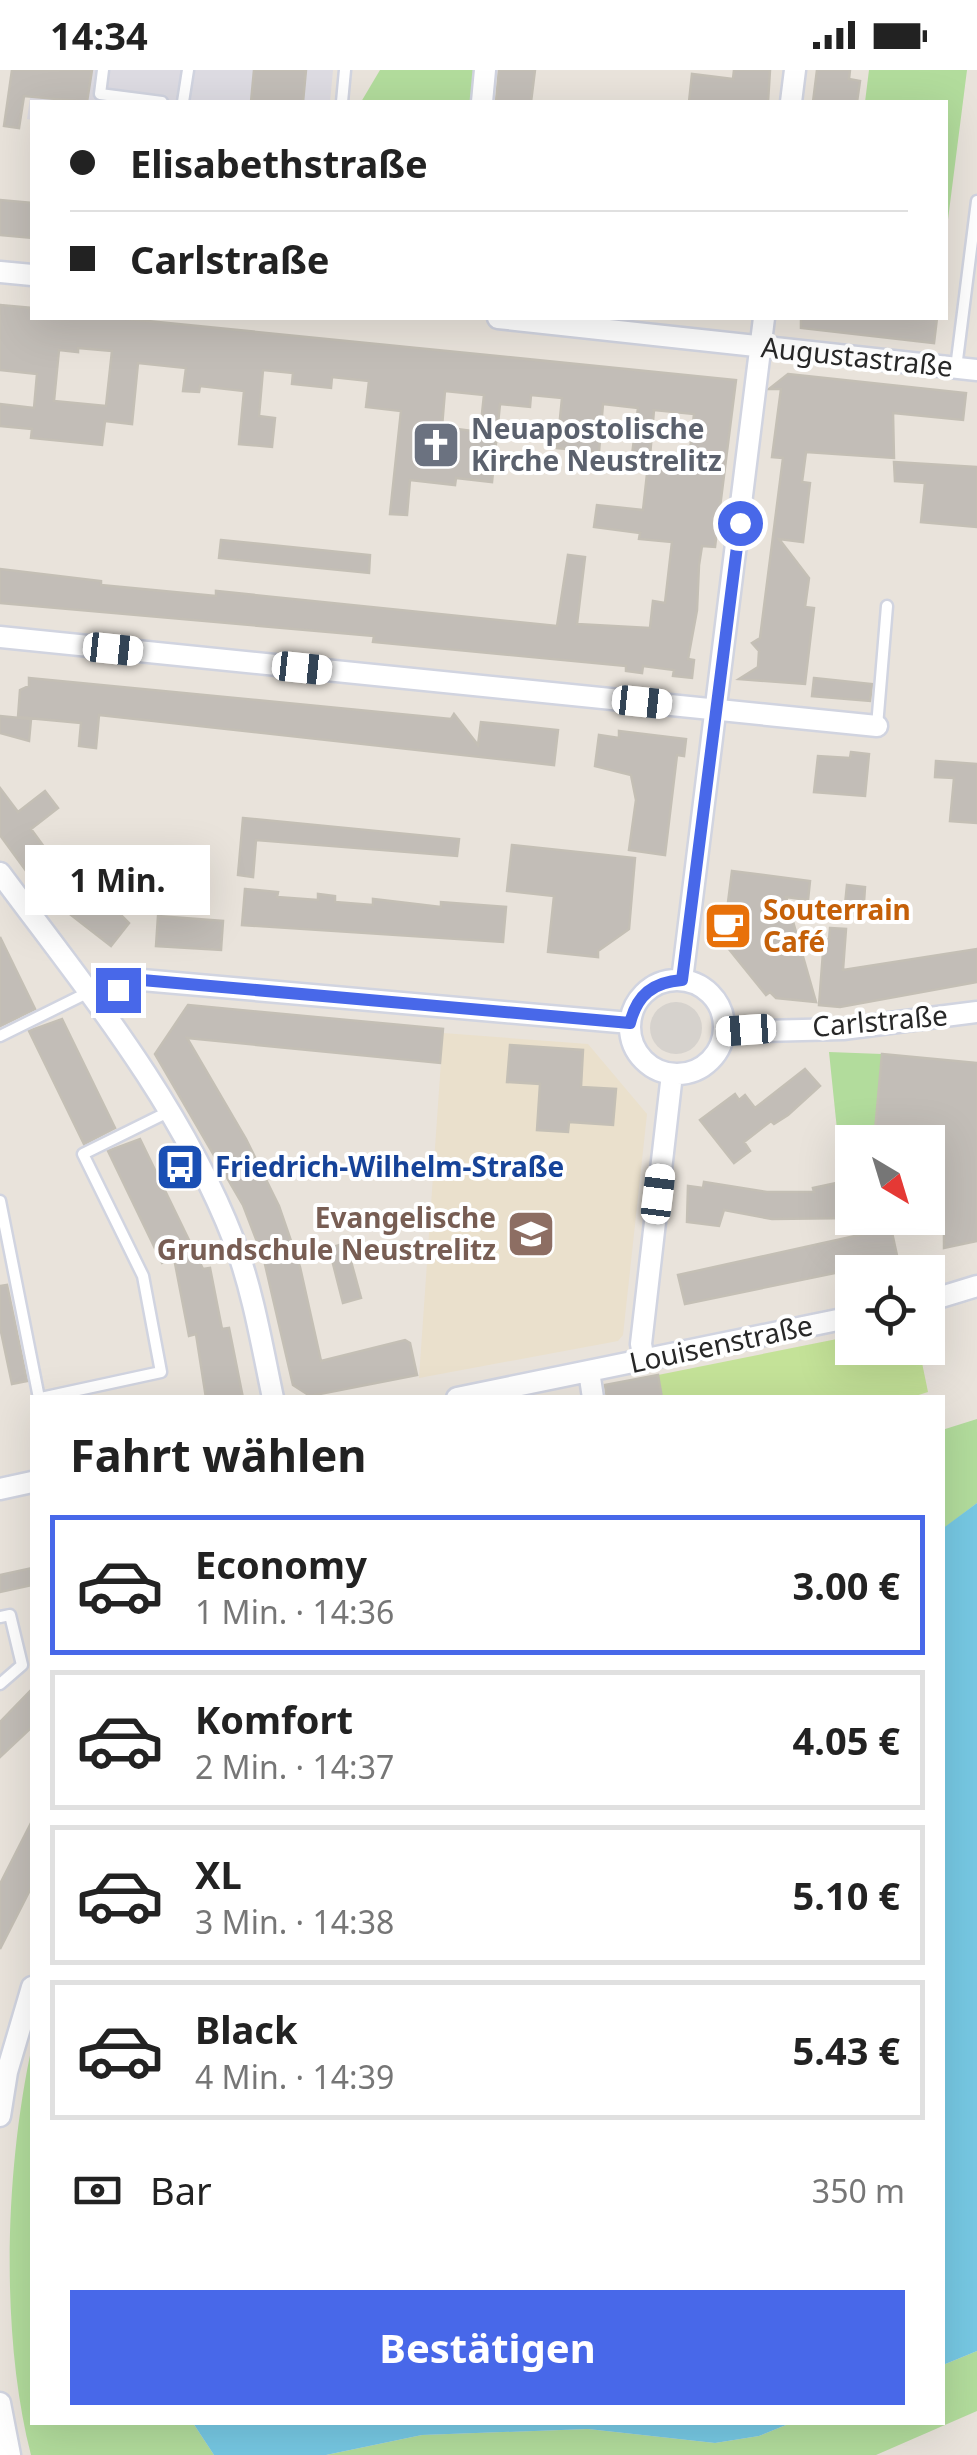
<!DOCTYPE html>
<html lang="de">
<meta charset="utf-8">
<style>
:root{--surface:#fff;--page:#f2f2f2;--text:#222;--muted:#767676;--line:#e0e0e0;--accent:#4868e9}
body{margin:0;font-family:"Noto Sans",sans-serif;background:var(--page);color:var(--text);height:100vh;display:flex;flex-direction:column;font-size:38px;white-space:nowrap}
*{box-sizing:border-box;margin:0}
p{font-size:32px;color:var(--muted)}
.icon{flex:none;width:55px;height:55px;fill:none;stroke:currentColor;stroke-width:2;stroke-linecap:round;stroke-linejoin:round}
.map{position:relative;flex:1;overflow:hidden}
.drawer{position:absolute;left:30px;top:1325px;width:915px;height:1030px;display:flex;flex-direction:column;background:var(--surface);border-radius:0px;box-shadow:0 10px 40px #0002}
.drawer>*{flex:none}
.top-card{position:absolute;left:30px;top:30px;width:918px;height:220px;border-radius:0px;box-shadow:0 10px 40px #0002;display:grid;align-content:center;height:220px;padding:0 40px;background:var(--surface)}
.needle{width:65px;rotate:142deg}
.tools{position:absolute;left:835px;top:1055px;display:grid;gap:20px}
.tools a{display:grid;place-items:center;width:110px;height:110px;border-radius:0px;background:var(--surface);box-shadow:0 10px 40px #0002;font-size:50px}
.end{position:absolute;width:45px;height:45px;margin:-22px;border:12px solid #4868e9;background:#fff;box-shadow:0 0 0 5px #fff}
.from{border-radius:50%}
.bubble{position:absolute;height:70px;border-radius:0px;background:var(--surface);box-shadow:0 10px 40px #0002;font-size:32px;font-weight:700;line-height:70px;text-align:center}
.car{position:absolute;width:30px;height:60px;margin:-30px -15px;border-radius:12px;box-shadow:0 0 8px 2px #0007;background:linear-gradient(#fff 24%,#345 0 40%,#fff 0 76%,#345 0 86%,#fff 0)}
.top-card b{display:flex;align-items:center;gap:35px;height:95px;font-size:38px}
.top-card b+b{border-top:2px solid var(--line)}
.top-card i{width:25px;height:25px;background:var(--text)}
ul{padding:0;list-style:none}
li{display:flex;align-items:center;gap:30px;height:140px;margin:0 20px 15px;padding:0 20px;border:5px solid var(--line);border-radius:0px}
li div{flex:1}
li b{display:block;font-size:38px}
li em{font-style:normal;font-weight:700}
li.current{border-color:var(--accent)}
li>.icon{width:90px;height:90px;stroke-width:1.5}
h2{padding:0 40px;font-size:45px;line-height:120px}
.pay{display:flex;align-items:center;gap:25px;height:110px;padding:0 40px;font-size:38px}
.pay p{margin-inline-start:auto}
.button{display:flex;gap:20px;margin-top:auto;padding:20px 40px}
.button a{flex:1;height:115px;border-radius:0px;background:var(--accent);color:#fff;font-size:40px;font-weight:700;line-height:115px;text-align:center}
.status{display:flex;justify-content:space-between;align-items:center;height:70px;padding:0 50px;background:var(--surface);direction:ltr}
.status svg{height:28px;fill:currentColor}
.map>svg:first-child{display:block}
</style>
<div class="status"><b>14:34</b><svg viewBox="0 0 49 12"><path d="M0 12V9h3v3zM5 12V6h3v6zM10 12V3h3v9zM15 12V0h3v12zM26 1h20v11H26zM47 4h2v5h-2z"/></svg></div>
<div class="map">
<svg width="977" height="2385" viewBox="0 0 977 2385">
<rect width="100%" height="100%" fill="#e9e3db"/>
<path fill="#dddbe2" d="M34 0H333L330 32H32V50L27 49Z"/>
<path fill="#eae0cc" d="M443 963 588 974 647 1044 623 1265 618 1271 419 1308Z"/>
<path fill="#b2dc9c" d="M380 0H474L470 32H361Z
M869 0H967L945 173V32H865Z
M829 982 882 984 874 1072H852V1106L842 1108Z
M977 1349V1433L943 1459 942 1360Z
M32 1976V2352L193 2353 214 2385H31C0 2264 5 2099 32 1976Z
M977 2281V2341L876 2385H326L422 2365 588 2359 715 2373 759 2366 791 2353 942 2352 943 2295Z"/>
<path fill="#c4e298" d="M852 1266V1278H919L928 1322 909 1328 662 1327 658 1305Z"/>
<path fill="#d6d2cd" d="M650 958a26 26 0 1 1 52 0a26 26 0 1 1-52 0Z"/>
<path fill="#76c8e3" d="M977 1433V2281L943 2295 942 1459Z
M193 2353H791L759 2366 715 2373 588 2359 422 2365 326 2385H214Z"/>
<path fill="#c2bdb7" stroke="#c4bfb5" stroke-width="2.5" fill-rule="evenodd" d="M12 0H92L87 32 24 26 19 58 4 56Z
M254 0H306L303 32H251Z
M499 0H535L531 32H496Z
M734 0H770L768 32H689L692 4 733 9Z
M817 0H850L849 9 860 11 857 32H813Z
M0 130 32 133V168L0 165Z
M0 235 32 238V248H118L736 310 715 477 702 476 699 495 697 540 688 589 694 590 692 608 673 606 674 600 643 596 642 603 626 601V596L373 572 374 566 0 533V499L101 511V515L216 526V521L557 556 568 485 585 487 577 554 650 558 653 531 665 533 672 472 639 469 640 463 594 457 597 435 643 440 648 395 688 399 694 344 654 340 650 386 632 385 638 338 603 334 599 382 557 378 562 328 531 325 530 337 500 334 492 412 456 408 455 415 410 410 407 445 390 444 401 341 366 337 369 311 332 307 331 318 292 314 293 303 263 300 259 346 275 348 272 377 239 374 244 321 200 316 199 322 183 321 186 298 138 293 132 354 105 351 102 375 31 368 32 359 0 356V334L34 338 37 304 0 300ZM78 278 112 281 106 336 54 331 59 280 78 282ZM445 321 484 325 480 362 442 357Z
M801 248H937L934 273 801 258Z
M788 304 966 323 963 350 893 343 894 388 806 382 802 412 810 413 803 472 779 469 809 508 805 537 814 538 805 614 739 609 758 597 759 581 752 573 760 568 783 388 772 387 781 319H769Z
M894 392 977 397V457L921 452 925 413 895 411Z
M221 470 370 485 369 503 219 488Z
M29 608 451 649 454 644 478 675 481 652 558 660 554 695 99 645 96 678 79 676 81 653 18 647 20 620 29 616Z
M814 608 872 614 870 631 812 626Z
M0 646 31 649 29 671 0 663Z
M619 661 686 669 684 686 677 685 665 785 629 780 636 730 631 705 595 696 599 665 619 668Z
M851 682 869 684 865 726 814 722 818 686 850 688Z
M936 691 977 694V753L950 751 954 708 935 707Z
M0 718 18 742 45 721 58 738 31 759 66 807 51 818 48 814 40 820 0 765Z
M243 748 459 769 457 786 256 770 253 807 238 805Z
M512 775 635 788 629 859 598 881V887L548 882 554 826 507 821Z
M732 801 810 811 808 830 786 827 816 932 776 928 770 922 766 925 728 878 732 875 724 864Z
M89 813 129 853 111 876 66 841Z
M847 815 865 817 863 847 844 845Z
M245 819 278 822 277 827 318 830V824L335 826V832L373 835V829L441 837V832L506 837 503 872 242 855Z
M158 846 223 851 221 880 156 876Z
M830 858 846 859 843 900 977 879V912L840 937 819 935 824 869 829 870Z
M0 867 35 939 0 956Z
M188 935 443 959 440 993 187 968 246 1069 279 1136 300 1197 321 1291 405 1270 410 1273 417 1305 310 1326 293 1315 264 1190 243 1135 155 984Z
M62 949 115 1058 84 1074 29 961Z
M510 975 583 980 581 1017 616 1019 613 1055 569 1052 568 1062 537 1060 540 1014 507 1012Z
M882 984 977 993V1171L944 1178V1145L928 1143V1072H874Z
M805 999 820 1016 788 1045 774 1054 771 1051 744 1072 750 1081 734 1093 700 1050 735 1024 739 1030 745 1025 755 1038Z
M140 1069 203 1199 210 1198 222 1259 229 1258 243 1328H206L196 1264 189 1266 174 1188 162 1193 108 1081Z
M850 1110 852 1148 772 1149 724 1140 719 1156 687 1152 688 1116 703 1118 704 1112 767 1122H814L813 1118Z
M891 1158 898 1190 685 1234 678 1205Z
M346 1173 361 1228 343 1233 329 1178Z
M7 1215 27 1311 12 1314 0 1257V1216Z
M658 1305 662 1328H607L605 1315Z
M32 1498V1515L0 1522V1505Z
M32 1619V1657L0 1687V1652Z
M32 1751V1816L0 1879V1814Z"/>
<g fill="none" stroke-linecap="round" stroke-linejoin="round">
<g stroke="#d1d4e0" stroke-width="15">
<path id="service" d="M103 0 100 24 162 32
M183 32 188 0
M342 32 345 0
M956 298 977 131
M877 656 887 536
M0 966 89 922
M0 1131 39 1328
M41 1328 161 1302 143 1206 83 1084 170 1041
M0 1547 10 1545 22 1595 0 1614"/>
</g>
<g stroke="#d1d4e0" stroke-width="25">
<path id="minor" d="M482 32 485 0
M791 32 795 0
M0 202 32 205
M498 248 977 300
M0 567 877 656
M0 803C87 920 181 1034 234 1171 253 1221 262 1276 273 1328
M682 910 764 248
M630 957a47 47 0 1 1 94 0a47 47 0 1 1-94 0Z
M95 930 142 910 630 953
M724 962 843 959 977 942
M928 1231 977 1216
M644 1290 641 1274 672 1004
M589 1301 593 1328
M457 1328 852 1247
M0 1419 32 1412
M0 2046 7 2002 32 1917
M0 2333 10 2385"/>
</g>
<use href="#service" stroke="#fff" stroke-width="10"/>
<use href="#minor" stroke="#fff" stroke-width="20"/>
</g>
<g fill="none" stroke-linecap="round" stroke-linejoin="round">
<path stroke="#4868e9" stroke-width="12" d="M118 920 142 910 630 953C637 925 653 912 682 910L740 453"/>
</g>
<defs>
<g id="church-square" transform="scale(2.5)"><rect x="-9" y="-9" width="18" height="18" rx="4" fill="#6b7280" stroke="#fff"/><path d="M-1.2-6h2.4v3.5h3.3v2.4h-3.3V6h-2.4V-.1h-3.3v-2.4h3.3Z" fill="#fff"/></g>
<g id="cafe-square" transform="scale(2.5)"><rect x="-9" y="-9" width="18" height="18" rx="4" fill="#e8710a" stroke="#fff"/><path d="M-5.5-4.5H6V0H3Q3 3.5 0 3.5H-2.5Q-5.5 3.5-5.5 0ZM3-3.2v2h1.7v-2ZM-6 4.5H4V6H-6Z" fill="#fff"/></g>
<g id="bus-square" transform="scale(2.5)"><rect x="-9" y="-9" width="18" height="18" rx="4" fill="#1a4fb4" stroke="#fff"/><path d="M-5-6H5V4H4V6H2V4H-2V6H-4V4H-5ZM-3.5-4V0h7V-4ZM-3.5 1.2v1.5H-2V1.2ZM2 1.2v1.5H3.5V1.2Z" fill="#fff"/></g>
<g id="school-square" transform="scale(2.5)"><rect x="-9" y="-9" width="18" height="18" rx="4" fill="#8d6e63" stroke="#fff"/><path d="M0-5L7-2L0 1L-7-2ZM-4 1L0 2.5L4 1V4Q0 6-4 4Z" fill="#fff"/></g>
</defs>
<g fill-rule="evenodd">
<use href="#church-square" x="436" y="375"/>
<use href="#cafe-square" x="728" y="856"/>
<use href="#bus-square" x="180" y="1097"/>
<use href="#school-square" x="531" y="1164"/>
</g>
<g text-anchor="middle" stroke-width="8" stroke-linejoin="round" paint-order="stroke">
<g font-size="28" fill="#282828" stroke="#fff">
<text transform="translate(857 287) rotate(6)" y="10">Augustastraße</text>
<text transform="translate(880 951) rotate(-5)" y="10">Carlstraße</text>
<text transform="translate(721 1274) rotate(-12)" y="10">Louisenstraße</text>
</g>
<g font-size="28" font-weight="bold" fill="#5b616d" stroke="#fff" text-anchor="start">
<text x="471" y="369">Neuapostolische<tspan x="471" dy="32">Kirche Neustrelitz</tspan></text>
</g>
<g font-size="28" font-weight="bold" fill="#c56008" stroke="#fff" text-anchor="start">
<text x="763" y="850">Souterrain<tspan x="763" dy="32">Café</tspan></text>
</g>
<g font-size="28" font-weight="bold" fill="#164399" stroke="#fff" text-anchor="start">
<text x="215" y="1107">Friedrich-Wilhelm-Straße</text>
</g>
<g font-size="28" font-weight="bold" fill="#785e54" stroke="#fff" text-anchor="end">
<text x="496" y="1158">Evangelische<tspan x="496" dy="32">Grundschule Neustrelitz</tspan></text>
</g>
</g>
</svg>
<div class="tools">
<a><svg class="needle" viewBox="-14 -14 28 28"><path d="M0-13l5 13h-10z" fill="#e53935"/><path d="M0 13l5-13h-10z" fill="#767676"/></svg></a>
<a><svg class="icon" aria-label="locate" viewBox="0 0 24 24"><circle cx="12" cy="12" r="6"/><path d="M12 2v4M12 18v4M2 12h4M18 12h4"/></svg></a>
</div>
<i class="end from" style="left:740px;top:453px"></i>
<i class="end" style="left:118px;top:920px"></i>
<div class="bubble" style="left:25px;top:775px;width:185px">1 Min.</div>
<i class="car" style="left:113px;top:579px;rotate:96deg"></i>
<i class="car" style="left:302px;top:598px;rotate:96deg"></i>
<i class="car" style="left:642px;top:632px;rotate:96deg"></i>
<i class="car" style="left:746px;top:960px;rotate:266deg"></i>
<i class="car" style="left:658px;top:1124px;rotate:7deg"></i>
<div class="top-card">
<b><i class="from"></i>Elisabethstraße</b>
<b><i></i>Carlstraße</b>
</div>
<section class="drawer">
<h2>Fahrt wählen</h2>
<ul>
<li class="current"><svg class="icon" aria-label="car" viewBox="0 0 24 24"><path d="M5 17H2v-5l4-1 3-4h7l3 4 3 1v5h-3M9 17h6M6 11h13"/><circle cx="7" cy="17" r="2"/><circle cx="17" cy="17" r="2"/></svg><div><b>Economy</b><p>1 Min. · 14:36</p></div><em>3.00 €</em></li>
<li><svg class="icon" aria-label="car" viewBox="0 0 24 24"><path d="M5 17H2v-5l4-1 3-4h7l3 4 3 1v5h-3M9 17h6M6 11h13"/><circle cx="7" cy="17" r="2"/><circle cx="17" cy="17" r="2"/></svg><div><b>Komfort</b><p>2 Min. · 14:37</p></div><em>4.05 €</em></li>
<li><svg class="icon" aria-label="car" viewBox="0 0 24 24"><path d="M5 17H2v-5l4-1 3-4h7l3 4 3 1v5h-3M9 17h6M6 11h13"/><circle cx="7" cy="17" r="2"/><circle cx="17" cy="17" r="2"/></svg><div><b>XL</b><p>3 Min. · 14:38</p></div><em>5.10 €</em></li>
<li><svg class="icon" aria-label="car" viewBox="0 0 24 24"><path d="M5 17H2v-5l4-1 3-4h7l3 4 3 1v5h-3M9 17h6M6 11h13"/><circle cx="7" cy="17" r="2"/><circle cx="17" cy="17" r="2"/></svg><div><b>Black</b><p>4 Min. · 14:39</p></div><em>5.43 €</em></li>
</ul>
<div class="pay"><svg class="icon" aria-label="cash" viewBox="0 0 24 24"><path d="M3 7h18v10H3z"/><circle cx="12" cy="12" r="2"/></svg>Bar<p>350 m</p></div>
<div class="button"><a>Bestätigen</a></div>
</section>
</div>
